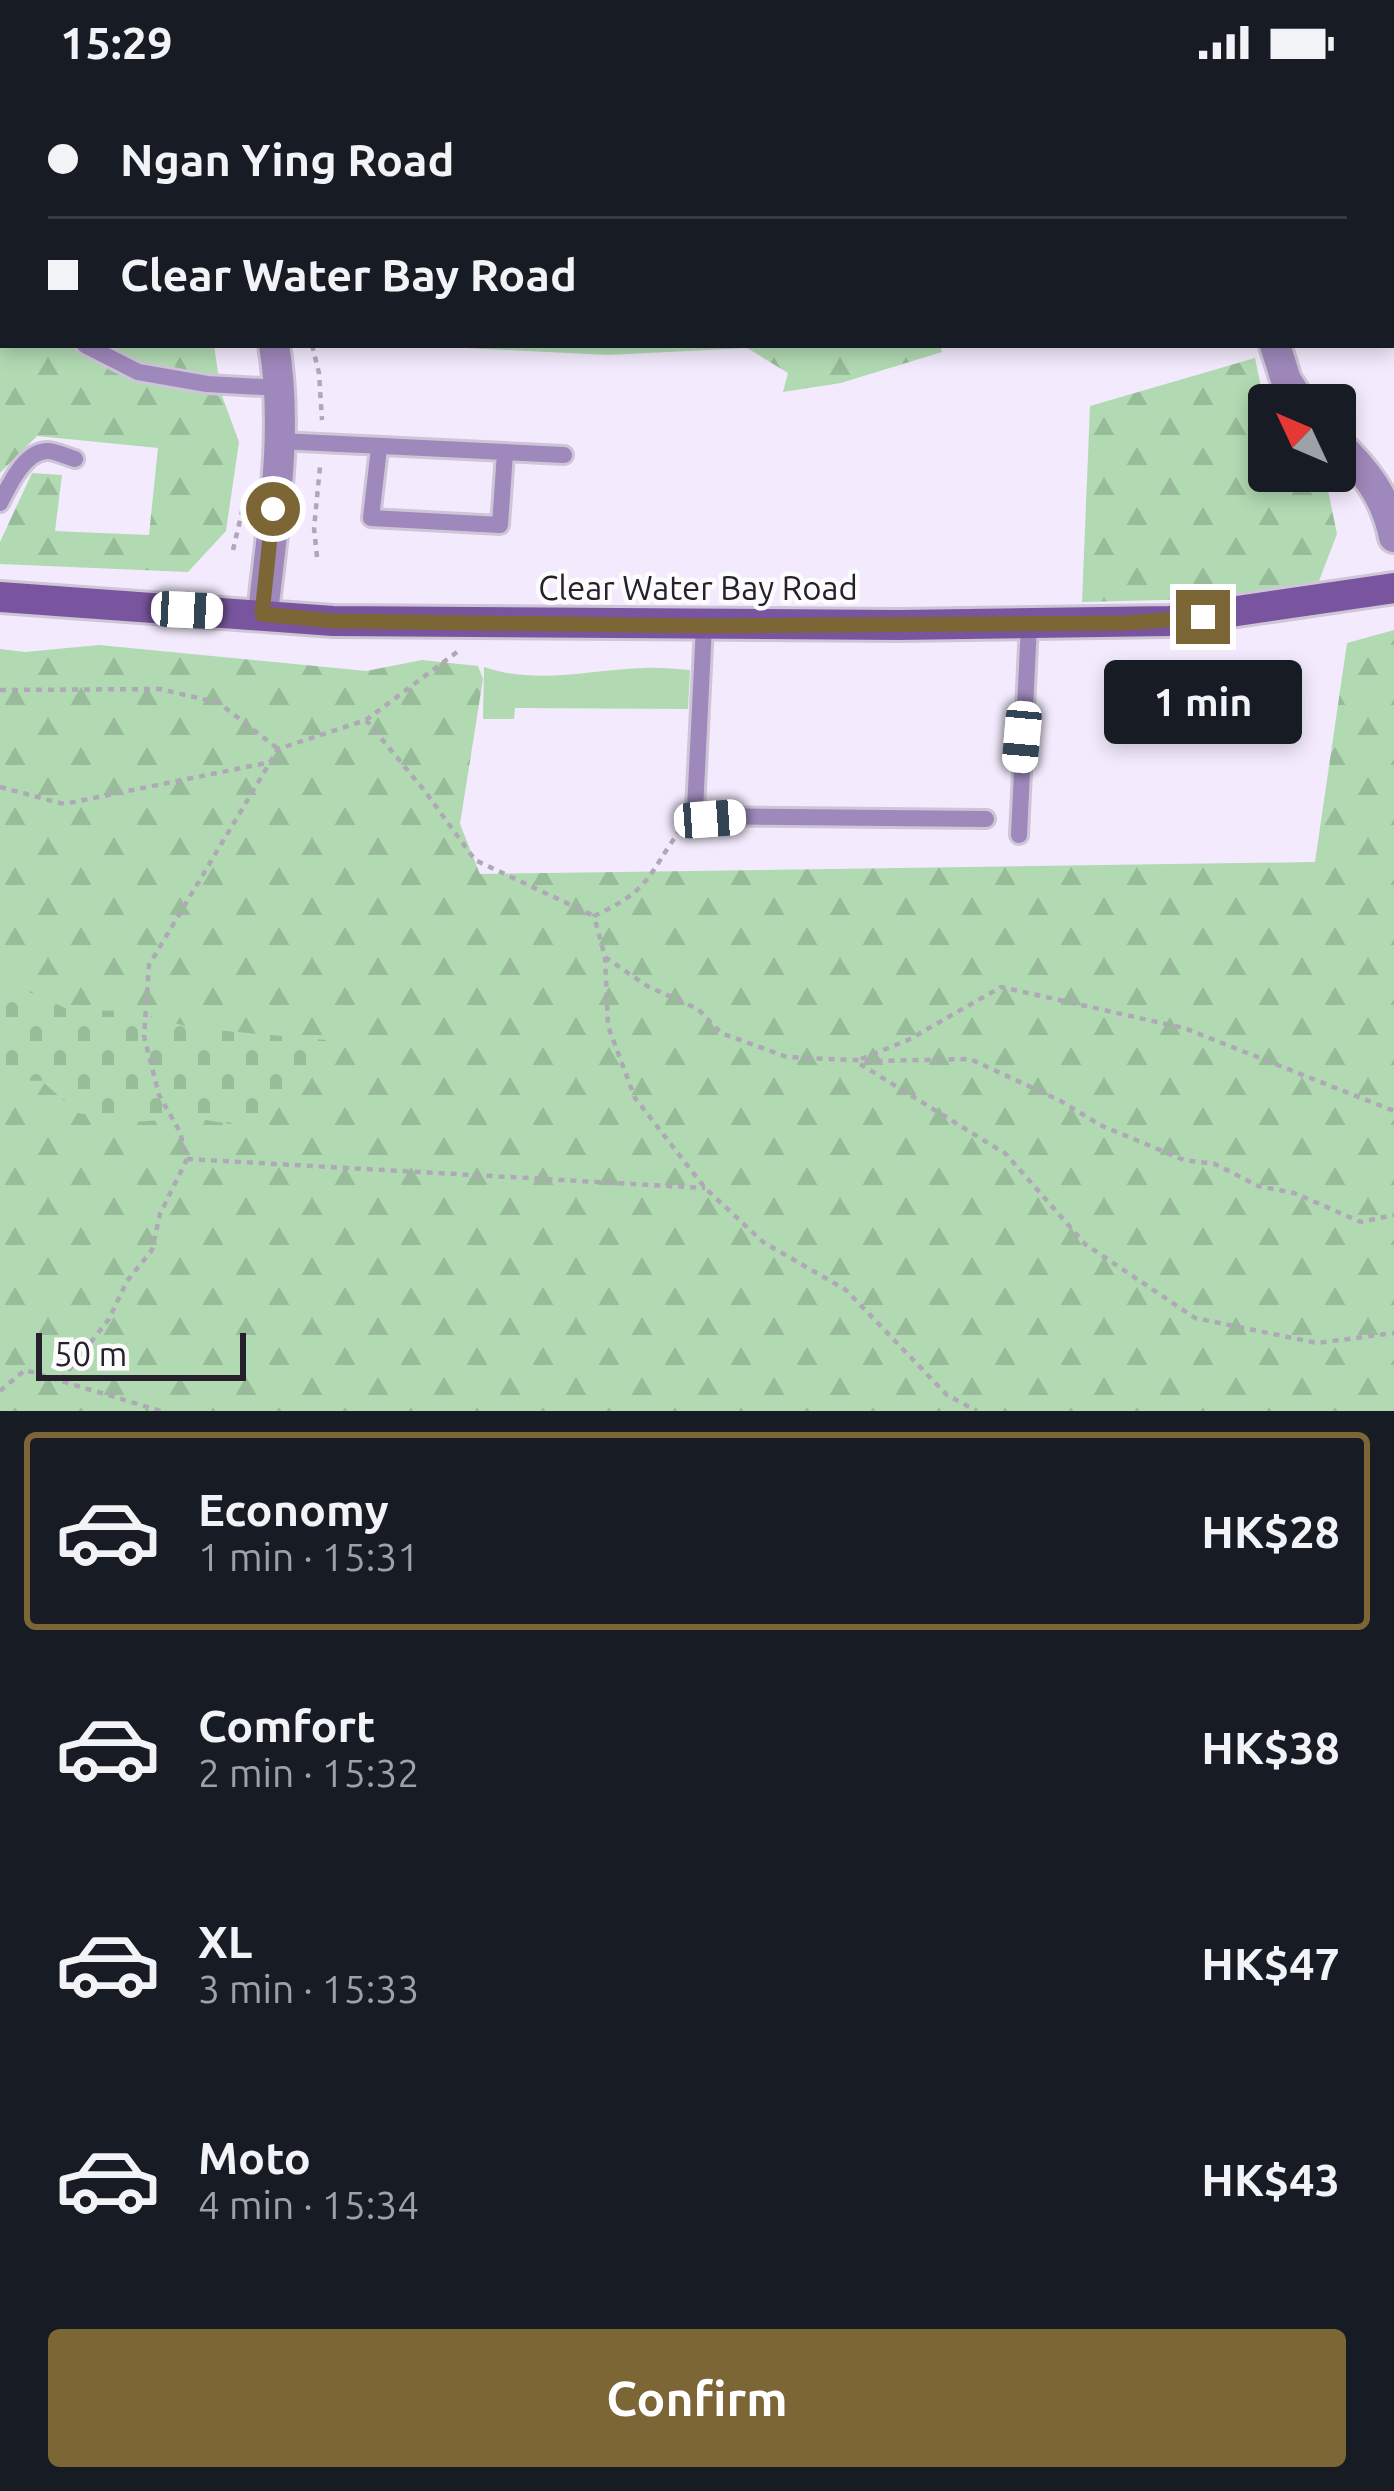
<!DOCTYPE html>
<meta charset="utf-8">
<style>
:root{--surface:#171b24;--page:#242831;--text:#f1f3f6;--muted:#9ea1a6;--line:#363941;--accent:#7c6636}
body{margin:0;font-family:Ubuntu,sans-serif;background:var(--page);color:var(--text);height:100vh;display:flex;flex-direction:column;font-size:45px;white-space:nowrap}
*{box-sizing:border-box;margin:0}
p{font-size:39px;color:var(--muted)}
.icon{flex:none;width:66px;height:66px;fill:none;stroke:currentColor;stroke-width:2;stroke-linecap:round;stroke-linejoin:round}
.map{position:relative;height:1327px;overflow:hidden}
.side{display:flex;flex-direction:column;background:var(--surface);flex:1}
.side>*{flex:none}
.top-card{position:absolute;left:0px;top:0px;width:1395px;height:264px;box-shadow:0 6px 18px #0003;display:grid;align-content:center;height:264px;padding:0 48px;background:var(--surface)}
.needle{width:78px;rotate:314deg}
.buttons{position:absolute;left:1248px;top:300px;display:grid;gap:24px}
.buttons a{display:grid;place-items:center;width:108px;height:108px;border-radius:12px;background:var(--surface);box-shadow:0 6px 18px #0003;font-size:60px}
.scale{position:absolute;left:36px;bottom:30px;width:210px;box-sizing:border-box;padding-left:12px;border:6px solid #25202b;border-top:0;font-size:33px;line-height:42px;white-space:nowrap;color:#25202b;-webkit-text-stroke:9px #fcfcfc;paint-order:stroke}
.end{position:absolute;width:54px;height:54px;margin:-27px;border:15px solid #7c6636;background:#fff;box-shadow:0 0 0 6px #fff}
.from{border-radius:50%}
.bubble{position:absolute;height:84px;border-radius:12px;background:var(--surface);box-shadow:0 6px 18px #0003;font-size:39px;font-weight:700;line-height:84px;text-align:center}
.car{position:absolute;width:36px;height:72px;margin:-36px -18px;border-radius:15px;box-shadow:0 0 9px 3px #0007;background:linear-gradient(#fff 24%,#345 0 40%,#fff 0 76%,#345 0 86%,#fff 0)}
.top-card b{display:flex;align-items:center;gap:42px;height:114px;font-size:45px}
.top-card b+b{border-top:3px solid var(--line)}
.top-card i{width:30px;height:30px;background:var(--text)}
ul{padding:21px 0 0;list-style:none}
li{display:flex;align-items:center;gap:36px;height:198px;margin:0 24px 18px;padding:0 24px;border:6px solid transparent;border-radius:12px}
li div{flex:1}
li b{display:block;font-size:45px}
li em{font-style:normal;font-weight:700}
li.selected{border-color:var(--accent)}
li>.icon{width:108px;height:108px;stroke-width:1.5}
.cta{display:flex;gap:24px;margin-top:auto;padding:24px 48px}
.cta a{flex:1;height:138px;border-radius:12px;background:var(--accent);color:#fff;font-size:48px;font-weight:700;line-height:138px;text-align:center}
.status{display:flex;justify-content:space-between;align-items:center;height:84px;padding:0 60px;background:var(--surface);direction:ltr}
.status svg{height:33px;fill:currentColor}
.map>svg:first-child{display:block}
</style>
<div class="status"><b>15:29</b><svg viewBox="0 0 49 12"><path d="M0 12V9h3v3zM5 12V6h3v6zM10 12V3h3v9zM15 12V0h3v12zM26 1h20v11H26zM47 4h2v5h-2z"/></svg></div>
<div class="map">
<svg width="1394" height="1327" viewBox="0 0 1394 1327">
<defs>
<pattern id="forest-firs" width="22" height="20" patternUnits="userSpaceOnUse" patternTransform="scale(3)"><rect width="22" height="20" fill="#b1dab2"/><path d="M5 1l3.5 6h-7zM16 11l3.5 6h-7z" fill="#98bb99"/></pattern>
<pattern id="cemetery-stones" width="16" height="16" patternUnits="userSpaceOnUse" patternTransform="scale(3)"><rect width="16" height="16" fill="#b1dab2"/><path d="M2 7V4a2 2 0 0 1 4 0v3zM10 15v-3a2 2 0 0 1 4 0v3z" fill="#98bb99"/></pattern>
<pattern id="water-rules" width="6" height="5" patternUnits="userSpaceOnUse" patternTransform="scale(3)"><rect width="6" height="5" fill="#74c1fa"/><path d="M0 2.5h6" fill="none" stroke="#5f9ccb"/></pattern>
</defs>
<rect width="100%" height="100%" fill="#f3ebfd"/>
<path fill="#b1dab2" d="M484 583C537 601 588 586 643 584 658 583 674 585 690 586L688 625 515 624 514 635H483Z"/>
<path fill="url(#forest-firs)" d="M0 130 3 261H214L221 309 239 358 226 447 188 488 0 480V458L32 389 62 391 55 447 149 451 158 364 37 352 0 389Z
M462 261H940L942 268 841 299 783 308 788 289 747 264 608 271 465 264Z
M1255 274 1269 341V387H1324L1337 450 1319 497 1202 515 1082 518 1090 322Z
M1394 546V1327H0V565L25 568 99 561 366 587 422 576 478 582 483 595 460 740 480 790 1315 778 1347 559Z"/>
<path fill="url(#cemetery-stones)" d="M0 887 32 908 69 926 132 927 192 944 326 956V981L290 1014 250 1043 193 1034 131 1038 78 1029 42 997 0 996Z"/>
<path fill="url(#water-rules)" d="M1217 632 1229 639 1226 654H1204L1194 649 1197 640Z
M1255 634 1274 640 1268 652 1257 655 1236 649 1237 639Z"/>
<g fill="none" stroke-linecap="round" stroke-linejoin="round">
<g stroke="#cec6d7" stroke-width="22">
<path id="lane" d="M633 3 680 0
M0 200 3 203
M85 261 138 288 207 300 280 304
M280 357 564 371
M379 364 371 434 500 441 505 369
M0 419C9 402 23 369 46 367 54 366 67 373 75 375
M704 542 695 726 701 732 986 735
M1019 751 1029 540"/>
</g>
<g stroke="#cec6d7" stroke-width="36">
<path id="street" d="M157 0 158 3
M1317 3 1319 0
M1275 261 1286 296 1302 321
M1335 357C1365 386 1386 412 1394 453
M263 530C272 442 289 349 274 261"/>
</g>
<g stroke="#cec6d7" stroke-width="36">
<path id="secondary" d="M0 513 333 537 899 541 1169 537 1394 504"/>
</g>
<path stroke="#afa8b7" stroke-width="4.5" stroke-dasharray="6 6" stroke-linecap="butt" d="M312 261 319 289 322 336
M233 466 244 419
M317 473 314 444 320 383
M0 606 160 605 219 619 277 664
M366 636 424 706 475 776 592 831
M0 703 64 720 271 678
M681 745C646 793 652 805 594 832L605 873 608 942 635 1014 705 1104 763 1158 846 1206 947 1311 977 1327
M605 873 647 902 698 925 721 949 787 973 873 977 970 975 1061 1017 1100 1041 1184 1076 1215 1080 1258 1102 1294 1109 1361 1138 1394 1131
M861 975 908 956 1001 903 1184 944 1394 1027
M860 980 1006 1070 1085 1160 1195 1234 1317 1259 1394 1249
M187 1075 705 1104
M61 1296 109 1235 127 1197 152 1166 160 1130 187 1075 180 1048 159 1011 144 952 149 881 278 665 366 636 457 568
M0 1307 25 1286 161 1327"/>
<use href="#lane" stroke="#9f88bb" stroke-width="16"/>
<use href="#street" stroke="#9f88bb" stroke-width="30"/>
<use href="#secondary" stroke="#79559f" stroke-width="30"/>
</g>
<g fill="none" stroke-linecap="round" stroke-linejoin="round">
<path stroke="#7c6636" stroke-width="15" d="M273 425 262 530 333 537 704 542 1126 539 1203 533"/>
</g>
<g text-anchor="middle" stroke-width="9" stroke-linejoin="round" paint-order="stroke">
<g font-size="33" fill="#25202b" stroke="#fcfcfc">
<text x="698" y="516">Clear Water Bay Road</text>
</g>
</g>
</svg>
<div class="buttons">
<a><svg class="needle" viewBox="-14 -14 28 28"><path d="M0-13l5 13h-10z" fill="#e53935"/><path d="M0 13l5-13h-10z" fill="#9ea1a6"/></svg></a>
</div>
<div class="scale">50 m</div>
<i class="end from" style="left:273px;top:425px"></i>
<i class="end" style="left:1203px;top:533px"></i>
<div class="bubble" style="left:1104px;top:576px;width:198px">1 min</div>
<i class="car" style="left:187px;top:526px;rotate:93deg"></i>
<i class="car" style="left:1022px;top:653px;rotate:185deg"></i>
<i class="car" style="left:710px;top:735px;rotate:86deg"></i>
<div class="top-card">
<b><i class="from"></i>Ngan Ying Road</b>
<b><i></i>Clear Water Bay Road</b>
</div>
</div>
<section class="side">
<ul>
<li class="selected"><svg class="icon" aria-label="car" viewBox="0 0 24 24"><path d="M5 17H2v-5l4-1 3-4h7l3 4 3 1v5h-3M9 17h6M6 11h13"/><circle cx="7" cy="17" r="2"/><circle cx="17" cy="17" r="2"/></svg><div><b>Economy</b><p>1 min · 15:31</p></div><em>HK$28</em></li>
<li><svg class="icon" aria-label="car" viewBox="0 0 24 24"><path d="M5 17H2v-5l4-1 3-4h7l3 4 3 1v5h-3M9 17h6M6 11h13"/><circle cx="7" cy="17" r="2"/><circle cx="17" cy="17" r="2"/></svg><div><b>Comfort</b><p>2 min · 15:32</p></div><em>HK$38</em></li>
<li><svg class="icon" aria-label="car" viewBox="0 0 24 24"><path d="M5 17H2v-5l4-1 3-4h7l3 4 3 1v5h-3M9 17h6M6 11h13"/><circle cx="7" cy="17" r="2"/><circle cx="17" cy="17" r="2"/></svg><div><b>XL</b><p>3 min · 15:33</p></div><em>HK$47</em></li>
<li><svg class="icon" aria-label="car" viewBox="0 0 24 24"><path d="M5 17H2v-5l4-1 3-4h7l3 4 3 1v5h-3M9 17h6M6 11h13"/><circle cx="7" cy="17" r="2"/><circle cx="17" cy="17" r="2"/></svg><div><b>Moto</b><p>4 min · 15:34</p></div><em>HK$43</em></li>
</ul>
<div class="cta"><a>Confirm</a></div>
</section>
